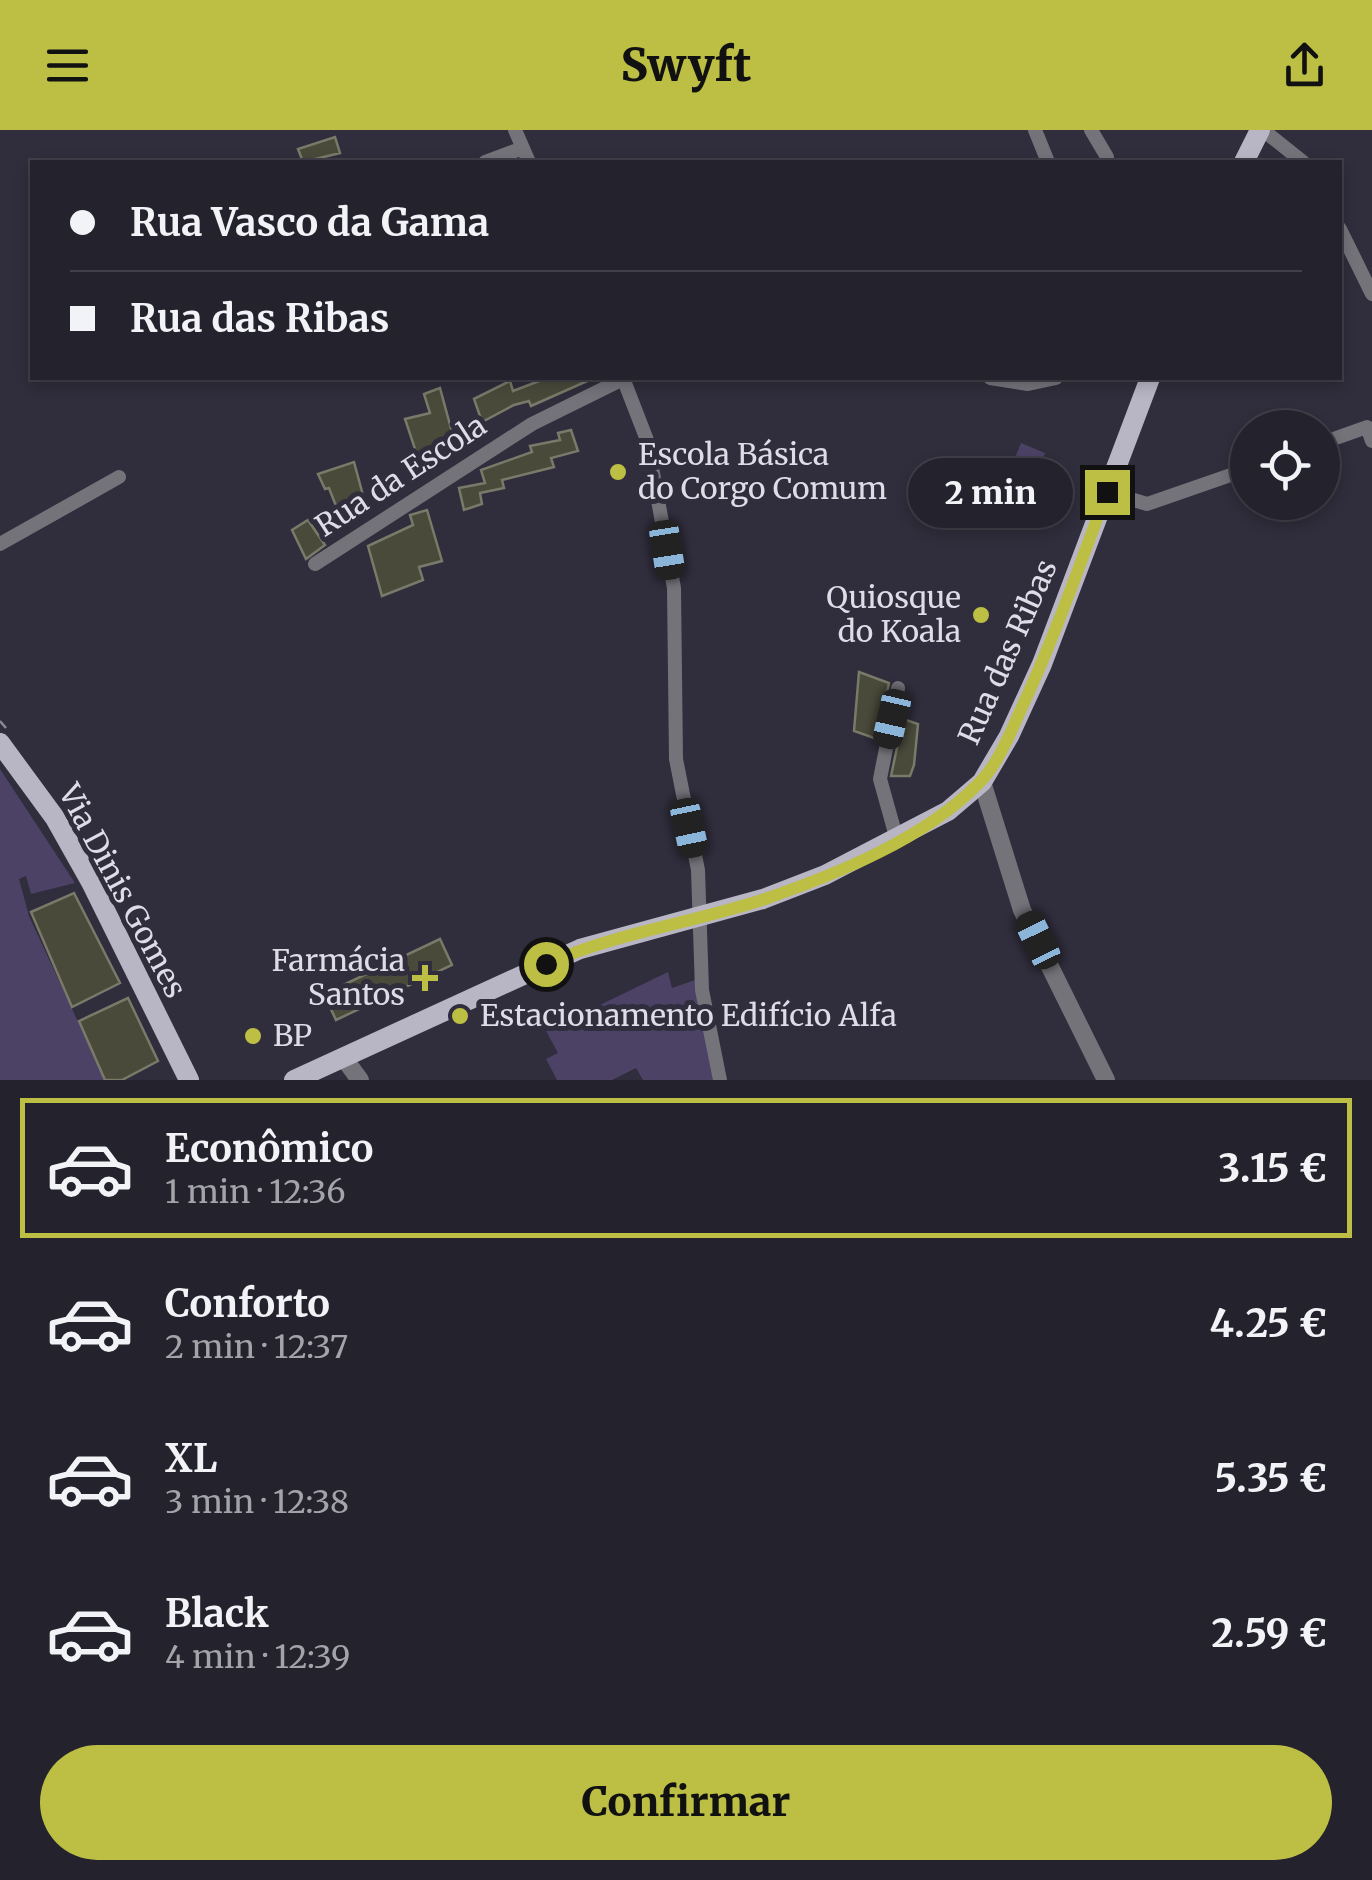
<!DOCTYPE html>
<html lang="pt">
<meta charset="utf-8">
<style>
:root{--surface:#24222d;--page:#302f39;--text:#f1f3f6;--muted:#a3a4aa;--line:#413f49;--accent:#bcbf44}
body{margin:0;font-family:Merriweather,serif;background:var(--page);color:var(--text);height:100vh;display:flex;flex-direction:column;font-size:38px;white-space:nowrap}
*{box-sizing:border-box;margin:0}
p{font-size:32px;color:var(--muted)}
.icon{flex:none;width:55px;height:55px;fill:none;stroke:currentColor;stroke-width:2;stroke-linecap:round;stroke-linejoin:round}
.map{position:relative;height:950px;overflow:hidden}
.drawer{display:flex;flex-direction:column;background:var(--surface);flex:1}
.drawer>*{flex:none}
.hud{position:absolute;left:30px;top:30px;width:1312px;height:220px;border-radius:0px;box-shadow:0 5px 15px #0003,0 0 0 2px var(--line);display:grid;align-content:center;height:220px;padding:0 40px;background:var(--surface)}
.fabs{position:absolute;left:1230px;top:280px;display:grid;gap:20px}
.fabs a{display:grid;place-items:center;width:110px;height:110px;border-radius:50%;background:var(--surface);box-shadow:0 5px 15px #0003,0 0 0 2px var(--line);font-size:50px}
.end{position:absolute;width:45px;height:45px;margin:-22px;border:12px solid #bcbf44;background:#111;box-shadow:0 0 0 5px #111}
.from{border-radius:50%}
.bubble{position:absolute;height:70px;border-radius:35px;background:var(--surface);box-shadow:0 5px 15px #0003,0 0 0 2px var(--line);font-size:32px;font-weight:800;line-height:70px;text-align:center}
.car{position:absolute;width:30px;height:60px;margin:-30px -15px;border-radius:12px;box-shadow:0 0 8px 2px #0007;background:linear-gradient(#222 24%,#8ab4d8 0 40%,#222 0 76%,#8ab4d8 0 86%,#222 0)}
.hud b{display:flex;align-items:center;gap:35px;height:95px;font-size:38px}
.hud b+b{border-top:2px solid var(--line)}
.hud i{width:25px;height:25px;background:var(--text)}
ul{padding:18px 0 0;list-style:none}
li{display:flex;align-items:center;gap:30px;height:140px;margin:0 20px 15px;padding:0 20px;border:5px solid transparent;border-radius:0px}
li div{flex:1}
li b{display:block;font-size:38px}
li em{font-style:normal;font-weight:800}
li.on{border-color:var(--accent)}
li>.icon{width:90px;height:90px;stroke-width:1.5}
.action{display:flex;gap:20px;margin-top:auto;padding:20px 40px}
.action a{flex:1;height:115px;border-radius:60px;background:var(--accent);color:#111;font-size:40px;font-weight:800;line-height:115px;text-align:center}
header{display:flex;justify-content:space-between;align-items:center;height:130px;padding:0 40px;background:var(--accent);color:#111;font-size:45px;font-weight:800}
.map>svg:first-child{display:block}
</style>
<header><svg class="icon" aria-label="menu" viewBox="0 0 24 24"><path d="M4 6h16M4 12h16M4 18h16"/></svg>Swyft<svg class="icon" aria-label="share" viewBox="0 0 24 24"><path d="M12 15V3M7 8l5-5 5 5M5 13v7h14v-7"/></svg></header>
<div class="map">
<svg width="1372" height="950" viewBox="0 0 1372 950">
<rect width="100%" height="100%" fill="#302d3c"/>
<path fill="#4b4266" d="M1021 313 1045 323 1025 372 1001 362Z
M0 639 75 753 31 764 26 746 19 749 29 786 105 950H0Z
M668 842 672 858 695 850 713 950H643L636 938 612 950H557L546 929 558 923 546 901Z"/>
<path fill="#494a3a" stroke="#797a69" stroke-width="2.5" d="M335 7 340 23 303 32 298 19Z
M547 248H594L531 276 529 271 514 275 482 292 474 269 510 251 513 261Z
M440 258 456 317 433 325 435 332 421 337 405 289 430 283 424 264Z
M571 300 578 321 551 328 554 337 502 350 504 358 480 363 482 374 464 380 459 358 485 353 481 340 532 322 530 316 560 310 558 303Z
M354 332 367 380 360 382 362 387 343 394 329 358 325 359 318 344Z
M427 380 442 431 419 437 423 450 382 466 368 416 413 395 410 385Z
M308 390 325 415 306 429 292 400Z
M859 542 889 553 877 609 854 601Z
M903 589 918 594 914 635 910 646H891Z
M74 763 120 853 72 877 31 782Z
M440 809 452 835 336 890 324 864Z
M128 868 158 931 122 950H105L79 891Z"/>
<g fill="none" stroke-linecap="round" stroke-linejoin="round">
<path stroke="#8a8894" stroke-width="2.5" stroke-dasharray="10 5" stroke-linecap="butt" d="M0 591 6 598"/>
<path stroke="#74737a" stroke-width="14" d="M515 0 529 32
M1035 0 1048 32
M1091 0 1107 27
M1263 0 1303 32
M485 32 523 18
M1340 99 1372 164
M623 248 647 310 674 458 676 629 698 740 702 860 720 950
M990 248 1028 254 1056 248
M1322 313 1367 297 1372 311
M1107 362 1147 374 1248 339
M0 414 119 347
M315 434 532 294 623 249
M897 710 880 649 898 558"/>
<path stroke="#74737a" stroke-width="18" d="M982 652 1022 780 1106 950
M343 927 360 950"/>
<path stroke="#b8b5c5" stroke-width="20" d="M1244 32 1260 0
M0 613 55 688 91 752 189 950
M294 950 580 819 763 769 825 745 948 681 982 652 1009 606 1042 534 1150 248"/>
</g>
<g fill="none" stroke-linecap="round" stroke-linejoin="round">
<path stroke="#bcbf44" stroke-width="12" d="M546 834C616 803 692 793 765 769 837 744 924 709 978 654 999 634 1011 601 1023 575 1055 506 1080 434 1107 362"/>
</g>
<g fill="#bcbf44" stroke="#302d3c" stroke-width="4">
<circle cx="618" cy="342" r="10"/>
<circle cx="981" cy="485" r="10"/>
<path d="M420 833h10v10h10v10h-10v10h-10v-10h-10v-10h10z"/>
<circle cx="460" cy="886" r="10"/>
<circle cx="253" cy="906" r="10"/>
</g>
<g text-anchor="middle" stroke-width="10" stroke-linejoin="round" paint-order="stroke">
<g font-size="30" fill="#dedce6" stroke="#302d3c" text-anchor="start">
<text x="638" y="335">Escola Básica<tspan x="638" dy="34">do Corgo Comum</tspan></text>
<text x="961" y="478" text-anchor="end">Quiosque<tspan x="961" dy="34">do Koala</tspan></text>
<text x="405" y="841" text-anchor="end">Farmácia<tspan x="405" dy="34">Santos</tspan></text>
<text x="480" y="896">Estacionamento Edifício Alfa</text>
<text x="273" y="916">BP</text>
</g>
<g font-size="30" fill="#dedce6" stroke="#302d3c">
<text transform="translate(401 346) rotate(-33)" y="10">Rua da Escola</text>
<text transform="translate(1008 522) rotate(-66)" y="10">Rua das Ribas</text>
<text transform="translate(122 761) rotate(62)" y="10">Via Dinis Gomes</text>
</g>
</g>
</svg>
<div class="fabs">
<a><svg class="icon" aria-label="locate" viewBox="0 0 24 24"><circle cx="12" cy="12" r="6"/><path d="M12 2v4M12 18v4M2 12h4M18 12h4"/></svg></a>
</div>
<i class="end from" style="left:546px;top:834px"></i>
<i class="end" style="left:1107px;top:362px"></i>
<div class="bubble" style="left:908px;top:328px;width:165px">2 min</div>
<i class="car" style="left:667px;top:420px;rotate:171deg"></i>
<i class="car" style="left:892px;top:589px;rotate:193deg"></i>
<i class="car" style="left:689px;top:698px;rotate:168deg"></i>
<i class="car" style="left:1038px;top:810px;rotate:334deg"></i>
<div class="hud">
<b><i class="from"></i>Rua Vasco da Gama</b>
<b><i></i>Rua das Ribas</b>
</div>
</div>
<section class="drawer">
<ul>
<li class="on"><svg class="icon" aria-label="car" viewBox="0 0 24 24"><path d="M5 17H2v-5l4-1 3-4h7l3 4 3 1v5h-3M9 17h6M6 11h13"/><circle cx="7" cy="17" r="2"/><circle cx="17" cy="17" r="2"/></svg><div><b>Econômico</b><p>1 min · 12:36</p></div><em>3.15 €</em></li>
<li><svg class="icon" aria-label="car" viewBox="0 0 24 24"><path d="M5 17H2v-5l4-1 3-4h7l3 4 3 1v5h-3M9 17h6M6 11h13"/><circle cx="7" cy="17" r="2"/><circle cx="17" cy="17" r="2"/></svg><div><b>Conforto</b><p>2 min · 12:37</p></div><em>4.25 €</em></li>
<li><svg class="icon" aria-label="car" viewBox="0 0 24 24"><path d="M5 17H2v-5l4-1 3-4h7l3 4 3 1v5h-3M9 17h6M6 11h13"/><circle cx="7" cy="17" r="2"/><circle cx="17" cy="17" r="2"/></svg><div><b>XL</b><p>3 min · 12:38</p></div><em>5.35 €</em></li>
<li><svg class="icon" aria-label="car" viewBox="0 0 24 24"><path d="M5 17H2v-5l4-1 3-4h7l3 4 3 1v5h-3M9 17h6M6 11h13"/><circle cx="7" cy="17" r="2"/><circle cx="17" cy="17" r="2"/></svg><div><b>Black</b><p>4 min · 12:39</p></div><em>2.59 €</em></li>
</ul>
<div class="action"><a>Confirmar</a></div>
</section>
